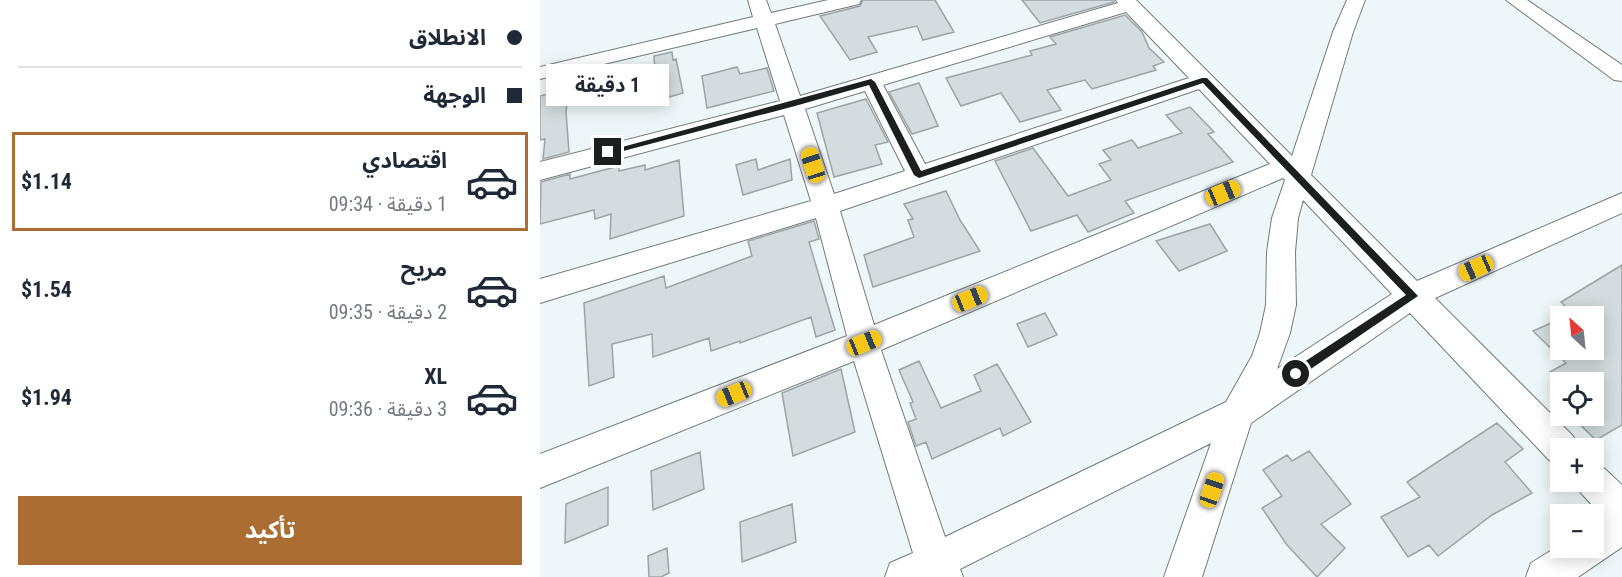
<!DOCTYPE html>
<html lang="ar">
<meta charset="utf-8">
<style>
:root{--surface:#fff;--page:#f2f2f3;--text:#1f2937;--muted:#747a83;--line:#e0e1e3;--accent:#ab6d32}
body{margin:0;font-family:"Roboto Condensed","Noto Sans Arabic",sans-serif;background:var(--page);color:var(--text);direction:rtl;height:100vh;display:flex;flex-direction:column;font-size:22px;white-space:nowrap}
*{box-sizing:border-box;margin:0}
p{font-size:20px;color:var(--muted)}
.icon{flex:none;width:33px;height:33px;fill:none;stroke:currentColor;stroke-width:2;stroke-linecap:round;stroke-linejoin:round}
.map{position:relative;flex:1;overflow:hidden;direction:ltr}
.details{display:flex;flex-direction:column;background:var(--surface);width:540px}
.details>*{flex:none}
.hud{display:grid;align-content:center;height:132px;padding:0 18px;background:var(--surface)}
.needle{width:39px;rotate:333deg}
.buttons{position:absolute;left:1010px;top:306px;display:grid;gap:12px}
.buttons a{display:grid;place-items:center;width:54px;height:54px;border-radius:0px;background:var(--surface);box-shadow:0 3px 15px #0003;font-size:30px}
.end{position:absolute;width:27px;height:27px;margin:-14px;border:8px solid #1b1f1f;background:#fff;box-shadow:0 0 0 3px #fff}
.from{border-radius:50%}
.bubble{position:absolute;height:42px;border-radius:0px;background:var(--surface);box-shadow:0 3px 15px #0003;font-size:20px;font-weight:700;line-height:42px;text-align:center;direction:rtl}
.car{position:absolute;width:18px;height:36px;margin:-18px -9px;border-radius:8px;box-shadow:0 0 4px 2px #0007;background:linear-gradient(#f5c518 24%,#345 0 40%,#f5c518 0 76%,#345 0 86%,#f5c518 0)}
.hud b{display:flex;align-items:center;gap:21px;height:57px;font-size:22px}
.hud b+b{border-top:2px solid var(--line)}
.hud i{width:15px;height:15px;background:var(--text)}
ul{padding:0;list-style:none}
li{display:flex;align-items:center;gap:18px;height:99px;margin:0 12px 9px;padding:0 6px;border:3px solid transparent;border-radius:0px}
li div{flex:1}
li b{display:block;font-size:22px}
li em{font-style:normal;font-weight:700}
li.current{border-color:var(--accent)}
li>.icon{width:54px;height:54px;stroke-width:1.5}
.primary-button{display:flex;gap:12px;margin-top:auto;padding:12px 18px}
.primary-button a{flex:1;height:69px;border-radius:0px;background:var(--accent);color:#fff;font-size:24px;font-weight:700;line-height:69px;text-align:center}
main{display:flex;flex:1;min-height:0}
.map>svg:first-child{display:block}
</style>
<main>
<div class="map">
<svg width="1082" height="577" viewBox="0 0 1082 577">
<rect width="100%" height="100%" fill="#edf6f8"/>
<path fill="#d3dcde" stroke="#9ca4a6" stroke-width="1.5" d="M323 0H395L414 32 383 40 377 26 328 37 337 52 310 60 280 16 320 6Z
M482 0H574V2L500 23Z
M585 15 602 32 609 48 624 62 613 66 616 70 552 89 545 80 507 90 521 110 480 122 461 93 421 106 406 78 492 55 490 51 516 44 510 37Z
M132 52 133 60 136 59 143 93 119 100 118 95 85 104 84 81 115 73 114 56Z
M197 67 200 74 227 68 234 91 167 108 162 76Z
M379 83 398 126 372 134 349 92Z
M29 88 26 112 29 152 3 159 5 139 0 140V96Z
M326 99 348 142 335 145 342 164 294 177 277 113Z
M650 107 674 132 668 134 693 162 585 201 594 213 548 232 537 215 491 231 455 161 493 148 528 196 571 180 559 164 571 160 563 150 592 140 598 148 642 133 626 115Z
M216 159 218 170 250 159 252 180 203 195 196 165Z
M139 160 144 216 70 239 71 214 55 219 54 210 0 224 1 182 30 174V179L79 166V171L105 165V170Z
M406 191 420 220 440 251 333 287 324 255 374 237 368 220 373 219 364 204Z
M274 221 279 239 269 242 295 330 276 337 271 317 200 343V341L171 351 169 338 113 357 112 334 72 344 74 377 49 386 44 303 124 276 126 288 212 256 208 241Z
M670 224 687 251 639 271 616 241Z
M1082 265V425L1056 440 1031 416H1053V382H1021L1010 372 1026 363 993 331 1020 319V350H1053V316H1025L1032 313 1021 302Z
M505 313 517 335 488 347 477 324Z
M379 361 401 408 441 391 434 375 457 364 491 422 463 436 460 428 392 459 386 442 376 446 368 422 376 419 370 403 373 402 359 370Z
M301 369 315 432 253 456 242 393Z
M957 423 983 449 965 462 992 493 952 515 898 556 889 545 868 557 841 517 880 497 867 482Z
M769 451 811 504 781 524 805 548 777 577 747 545 722 508 742 496 723 470 747 455 752 461Z
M160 452 164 489 113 510 111 471Z
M68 487V525L25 543 26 504Z
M252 504 256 542 202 562 200 522Z
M127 548 129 573 121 577H109L108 556Z"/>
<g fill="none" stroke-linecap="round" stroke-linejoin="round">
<g stroke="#737b7d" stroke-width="2">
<path id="minor" d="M208 0H226L231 13 288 0H321L319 4 235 24 260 96 578 3 576 0H596L752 156 793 32 807 0H825L813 32 771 175 877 281 1082 193V213L895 298 1033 436 1038 448H1020V464L1009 460 870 313 711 423 662 577H624L671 443 420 569 423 577H345L350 563 373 553 314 361 0 488V454L307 336 276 218 0 303V279L271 201 244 115 0 180V162L240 101 217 28 0 79V67L213 17ZM586 12 649 78 385 164 343 85ZM659 89 730 164 334 325 300 211ZM325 91 365 171 294 194 265 109ZM743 178 745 180 732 218 727 252 726 305 720 333 712 356 686 402 405 537 341 350ZM763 200 852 294 737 369 750 333 756 305 755 252 758 218Z
M966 0H987L1082 65V81L1074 80Z
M1053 463 1065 469 1082 485V547L1038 577H986L991 563 1020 545V548H1053V522L1062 516 1041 493 1036 482H1053Z"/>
</g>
<use href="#minor" fill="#fff" fill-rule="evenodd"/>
</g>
<path fill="#1b1f1f" d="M662 78H667L878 296 756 379 751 374 752 370 866 295 663 83 379 178 374 175 329 85 255 106 68 155 64 152 331 79 335 82 381 171Z"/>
</svg>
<div class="buttons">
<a><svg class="needle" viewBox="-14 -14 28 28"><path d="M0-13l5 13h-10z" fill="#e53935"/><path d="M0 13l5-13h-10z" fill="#747a83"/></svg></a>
<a><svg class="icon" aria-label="locate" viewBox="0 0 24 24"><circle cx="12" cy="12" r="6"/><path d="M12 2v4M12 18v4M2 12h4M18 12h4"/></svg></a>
<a>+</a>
<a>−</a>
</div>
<i class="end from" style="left:756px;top:374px"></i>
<i class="end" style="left:68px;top:152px"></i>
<div class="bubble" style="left:6px;top:64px;width:123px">1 دقيقة</div>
<i class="car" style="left:273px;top:165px;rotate:342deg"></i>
<i class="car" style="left:683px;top:193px;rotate:67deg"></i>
<i class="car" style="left:936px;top:268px;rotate:246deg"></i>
<i class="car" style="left:430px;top:299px;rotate:68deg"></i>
<i class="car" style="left:324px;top:343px;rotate:68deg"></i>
<i class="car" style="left:194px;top:394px;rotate:248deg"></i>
<i class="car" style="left:672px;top:490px;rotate:19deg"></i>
</div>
<section class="details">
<div class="hud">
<b><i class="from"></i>الانطلاق</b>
<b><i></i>الوجهة</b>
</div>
<ul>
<li class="current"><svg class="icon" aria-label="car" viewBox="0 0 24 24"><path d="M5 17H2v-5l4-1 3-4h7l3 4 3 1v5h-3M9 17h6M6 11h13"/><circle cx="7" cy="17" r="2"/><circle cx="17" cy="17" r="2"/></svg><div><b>اقتصادي</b><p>1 دقيقة · 09:34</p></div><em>$1.14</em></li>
<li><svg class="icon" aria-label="car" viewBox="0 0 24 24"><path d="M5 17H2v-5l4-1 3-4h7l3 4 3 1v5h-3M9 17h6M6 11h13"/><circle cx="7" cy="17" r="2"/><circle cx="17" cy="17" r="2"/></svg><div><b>مريح</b><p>2 دقيقة · 09:35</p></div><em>$1.54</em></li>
<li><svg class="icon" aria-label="car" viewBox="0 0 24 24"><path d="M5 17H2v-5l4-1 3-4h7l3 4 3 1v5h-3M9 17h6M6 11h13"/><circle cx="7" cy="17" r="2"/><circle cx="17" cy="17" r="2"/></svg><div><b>XL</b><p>3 دقيقة · 09:36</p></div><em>$1.94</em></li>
</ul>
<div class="primary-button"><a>تأكيد</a></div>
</section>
</main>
